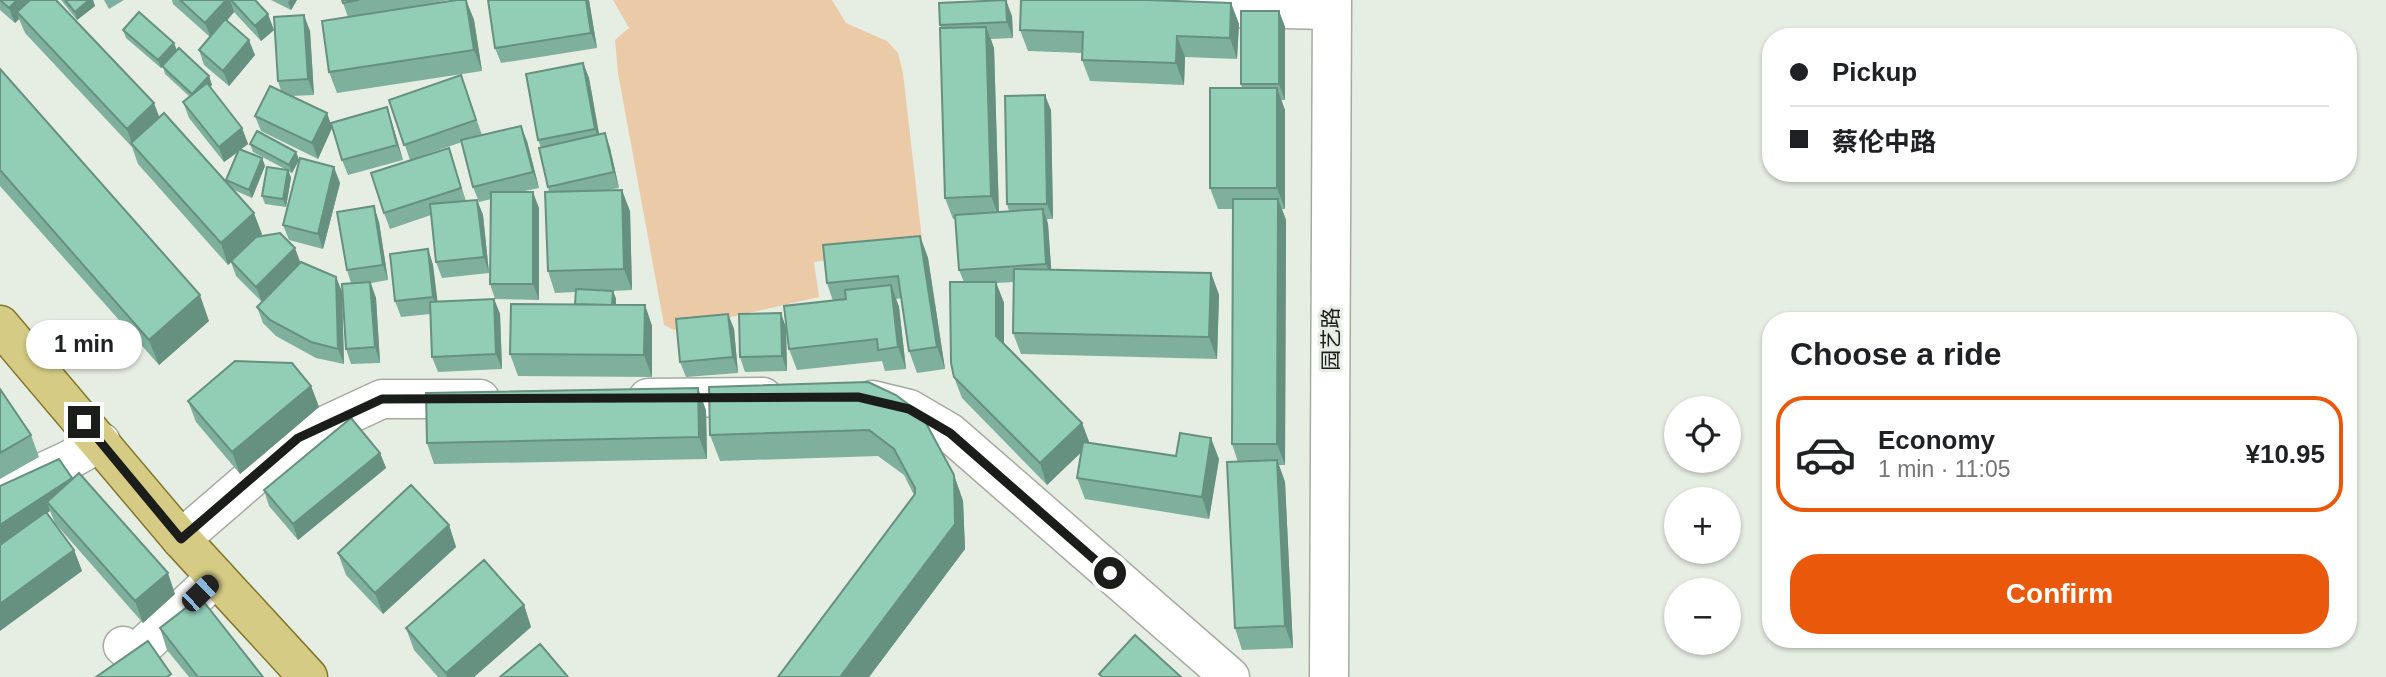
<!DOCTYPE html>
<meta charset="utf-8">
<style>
:root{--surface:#fff;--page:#f2f2f2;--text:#202124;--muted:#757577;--line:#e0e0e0;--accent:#ea580c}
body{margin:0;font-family:Arial,"Noto Sans SC",sans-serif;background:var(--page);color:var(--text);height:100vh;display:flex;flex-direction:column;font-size:26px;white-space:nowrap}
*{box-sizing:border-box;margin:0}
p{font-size:23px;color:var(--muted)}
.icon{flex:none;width:38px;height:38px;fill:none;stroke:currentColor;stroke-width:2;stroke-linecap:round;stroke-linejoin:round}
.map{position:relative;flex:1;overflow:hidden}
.details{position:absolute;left:1762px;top:312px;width:595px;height:336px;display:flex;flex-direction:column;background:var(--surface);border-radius:28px;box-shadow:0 2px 5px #0004}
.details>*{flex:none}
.guide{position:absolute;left:1762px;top:28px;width:595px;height:154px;border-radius:28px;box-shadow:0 2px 5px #0004;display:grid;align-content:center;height:154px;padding:0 28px;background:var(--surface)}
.controls{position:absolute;left:1664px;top:396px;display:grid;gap:14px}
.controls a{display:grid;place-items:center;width:77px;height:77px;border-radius:50%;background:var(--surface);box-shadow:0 2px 5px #0004;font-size:35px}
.end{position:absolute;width:32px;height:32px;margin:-16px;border:9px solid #1b1d1a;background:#fff;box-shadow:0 0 0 4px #fff}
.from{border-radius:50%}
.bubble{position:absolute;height:49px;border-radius:24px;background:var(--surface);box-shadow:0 2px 5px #0004;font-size:23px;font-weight:600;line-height:49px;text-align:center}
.car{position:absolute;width:21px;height:42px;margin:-21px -10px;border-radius:9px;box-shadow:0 0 5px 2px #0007;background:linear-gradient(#222 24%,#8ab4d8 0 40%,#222 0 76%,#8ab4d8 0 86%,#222 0)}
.guide b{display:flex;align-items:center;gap:24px;height:66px;font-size:26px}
.guide b+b{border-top:2px solid var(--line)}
.guide i{width:18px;height:18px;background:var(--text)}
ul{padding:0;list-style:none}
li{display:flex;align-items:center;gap:21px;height:116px;margin:0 14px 10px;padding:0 14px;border:4px solid var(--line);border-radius:28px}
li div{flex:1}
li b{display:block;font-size:26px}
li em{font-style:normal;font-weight:600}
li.selected{border-color:var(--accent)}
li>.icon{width:63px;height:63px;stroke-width:1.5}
h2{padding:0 28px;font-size:32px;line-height:84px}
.button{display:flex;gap:14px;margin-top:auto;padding:14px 28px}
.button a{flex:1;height:80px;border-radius:28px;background:var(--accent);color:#fff;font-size:28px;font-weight:600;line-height:80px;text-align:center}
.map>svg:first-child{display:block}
</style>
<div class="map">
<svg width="2386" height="677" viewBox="0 0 2386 677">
<rect width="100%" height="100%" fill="#e6ede3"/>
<path fill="#ebcaa8" d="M613 0H832L846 23 887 41 898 53 903 73 923 248 814 262 819 297 674 330 664 325 618 73 615 40 629 28Z"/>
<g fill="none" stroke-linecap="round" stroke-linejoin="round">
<g stroke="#a5aba1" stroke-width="41">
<path id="minor" d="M1180 7 1332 10
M648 398 763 397
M872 400 909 409 950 433 1230 677
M0 492 69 460 101 442
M181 539 298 438 382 399H480
M123 646 134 655 216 577
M1329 677 1332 0"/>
</g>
<g stroke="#82772a" stroke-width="41">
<path id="major" d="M0 325 181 539 308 677"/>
</g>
<use href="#minor" stroke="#fff" stroke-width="38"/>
<use href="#major" stroke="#d5cb85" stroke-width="38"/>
</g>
<path fill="#7eb09d" d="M0 0 159 117 227 183 226 180 238 152 224 162 189 118 183 102 190 97 165 74 163 66 161 68 126 38 123 30 174 43 177 51 209 76 212 85 210 86 242 128 248 144 241 149 262 158 265 166 252 198 234 190 262 234 260 236 301 263 336 277 342 292 351 283 347 270 379 222 388 280 371 283 376 298 380 363 351 364 346 349 342 293 344 364 316 358 276 336 263 323 257 307 262 302 236 276 231 262 228 265 138 164 132 147 25 33 19 19 15 23 0 10Z
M61 0H93L95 6 77 20Z
M104 0H124L109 9Z
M172 0H255L274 30 261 41 234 12 227 21 255 55 229 86 204 65 199 50 210 37 173 4Z
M271 0H297L291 10Z
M342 0H448L408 8 466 0 474 20 482 71 337 93 329 72 348 17Z
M488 0H589L597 48 501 63 495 48Z
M1231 3 1239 24 1237 59 1185 57 1184 85 1090 81 1082 60 1083 53 1028 51 1020 30Z
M1279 11 1285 27V100H1281L1285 110V209H1282L1286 220 1285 465H1279L1285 482 1293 648 1242 650 1235 628 1238 462 1232 444 1233 209H1218L1210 188 1242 88 1241 84Z
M1012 16 1013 38 991 39 994 48 999 212 1009 211 1007 204 1051 110 1053 219H1047L1048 224 1051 270 1211 273 1219 295 1217 359 1021 354 1013 333 1014 282 996 283 1004 303V343L1082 423 1089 443 1176 456 1219 459 1209 519 1085 499 1077 478 1081 452 1047 485 962 398 954 377 964 282 959 270 955 219H953L945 198 941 28 940 25Z
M310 31 314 95 291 96 327 113 332 128 318 159 261 131 255 116 281 91 278 81Z
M583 63 589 78 599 134 605 133 610 148 619 188 608 190 630 211 632 290 613 291 616 299V305H645L652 326V377L518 376 510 354 575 304 576 292 555 293 548 271 549 192 541 148 538 140Z
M0 69 209 321 159 365 0 186Z
M461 75 482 135 527 141 539 188 520 192 539 208V300L495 299 490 284 491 199 479 202 473 187 462 142 410 160 389 100Z
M392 123 403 160 348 175 342 160Z
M250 144 296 152 299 160 292 173 289 172 291 178 286 207 265 204 262 196 285 169 253 152Z
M449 148 466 201 477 200 483 215 489 273 442 278 436 262 431 215 390 229 384 213Z
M340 183 323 249 289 240 283 225Z
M920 236 928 258 945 369 917 373 909 351 902 298 896 299 899 307 906 369 885 371 882 361 797 370 789 349 833 301 827 283Z
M428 249 433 265 437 301 494 299 500 314 502 369 438 372 432 357 430 314 401 317 395 301Z
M781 313 786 328 787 371 745 372 740 357Z
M728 314 734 329 738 373 686 377 680 362Z
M868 382 954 475 963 501 965 549 869 677H778L914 495 904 475 878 456 720 461 710 435Z
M311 386 319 407 240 474 196 422 188 401Z
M0 389 31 435 39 457 0 479Z
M706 410 707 459 434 464 427 443Z
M380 453 386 468 298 540 269 506 264 490Z
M72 479 175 594 143 623 55 523 50 511 47 513 74 550 82 571 19 532 0 544Z
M449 525 456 547 383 614 346 575 338 553Z
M524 605 531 627 474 677H438L414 650 406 628Z
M160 628 263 677H189L167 650Z"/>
<path fill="#66907f" d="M17 0H37L17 12 19 19 15 23 9 8Z
M89 0H93L95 6 77 20 75 12Z
M226 0H230L234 12 211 38 205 23Z
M290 0H297L291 10 288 2Z
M466 0 474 20 482 71 474 50Z
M586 0H589L597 48 591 33Z
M1006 0 1012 16 1013 38 1007 22Z
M1231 3 1239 24 1237 59 1230 38Z
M1279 11 1285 27V100L1279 84Z
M268 14 274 30 261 41 255 26Z
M304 15 310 31 314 95 308 79Z
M986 27 994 48 999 217 991 196Z
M1177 36 1185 57 1184 85 1176 63Z
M249 40 255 55 229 86 223 71Z
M174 43 177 51 161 68 158 60Z
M583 63 589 78 601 145 595 129Z
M209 76 212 85 195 102 192 94Z
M1277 88 1285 110V209L1277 188Z
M1045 95 1051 110 1053 219 1047 204Z
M154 103 162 124 133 146 127 129Z
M387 107 392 123 403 160 397 145Z
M327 113 332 128 318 159 312 143Z
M521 126 527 141 539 188 533 172Z
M242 128 248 144 224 162 219 147Z
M605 133 610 148 619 188 614 172Z
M296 152 299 160 292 173 289 165Z
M262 158 265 166 252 198 249 190Z
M334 167 340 183 323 249 318 234Z
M288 170 291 178 286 207 283 199Z
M622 190 630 211 632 290 624 269Z
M533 192 539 208V300L533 284Z
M1278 199 1286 220 1285 465 1277 444Z
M477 200 483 215 489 273 484 257Z
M374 206 379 222 388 280 383 265Z
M1043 209 1048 224 1052 279 1046 264Z
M254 213 262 234 228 265 221 243Z
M920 236 928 258 945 369 937 347Z
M295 248 301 264 262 302 256 287Z
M428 249 433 265 439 313 433 297Z
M1211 273 1219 295 1217 359 1209 337Z
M336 277 342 292 344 364 338 349Z
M370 282 376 298 380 363 375 347Z
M996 282 1004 303V357L996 336Z
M891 285 899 307 906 369 898 347Z
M613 291 616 299 615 321 612 313Z
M200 295 209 321 159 365 149 340Z
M494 299 500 314 502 369 496 354Z
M645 305 652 326V377L644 355Z
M781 313 786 328 787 371 782 356Z
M728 314 734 329 738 373 733 357Z
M311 386 319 407 240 474 232 452Z
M698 388 706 410 707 459 699 437Z
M1082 423 1090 444 1047 485 1040 463Z
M1211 438 1219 459 1209 519 1202 497Z
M380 453 386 468 298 540 293 524Z
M1277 460 1285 482 1293 648 1285 626Z
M954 475 963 501 965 549 869 677H840Z
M72 478 77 493 47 502 50 511 0 544V525Z
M449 525 456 547 383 614 375 593Z
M74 550 82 571 0 631V604Z
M168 573 175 594 143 623 135 601Z
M524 605 531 627 474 677H447L446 673Z"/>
<path fill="#92cdb6" stroke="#66907f" stroke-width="2" d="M0 0H17L9 8Z
M30 0H56L154 103 127 129 17 12Z
M65 0H89L75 12Z
M180 0H226L205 23Z
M231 0H255L268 14 255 26Z
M342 0H359L343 3Z
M457 0H466L474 50 329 72 322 21Z
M488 0H586L591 33 495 48Z
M1006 0 1007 22 940 25 939 3Z
M1021 0H1148L1231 3 1230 38 1177 36 1176 63 1082 60 1083 32 1020 30Z
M1241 11H1279V84H1241Z
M139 12 174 43 158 60 123 30Z
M304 15 308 79 278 81 274 17Z
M225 19 249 40 223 71 199 50Z
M986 27 991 196 945 198 940 28Z
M179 48 209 76 192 94 162 66Z
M583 63 595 129 538 140 526 74Z
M0 69 200 295 149 340 0 170Z
M461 75 476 120 404 145 389 100Z
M207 83 242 128 219 147 183 102Z
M270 86 327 113 312 143 255 116Z
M1210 88H1277V188H1210Z
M1045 95 1047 204H1007L1005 96Z
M387 107 397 145 342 160 331 123Z
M164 113 254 213 221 243 131 143Z
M521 126 533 172 473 187 461 140Z
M257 131 296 152 289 165 250 144Z
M605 133 614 172 548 187 539 148Z
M449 148 461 188 384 213 371 173Z
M239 149 262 158 249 190 226 180Z
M300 158 334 167 318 234 283 225Z
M267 167 288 170 283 199 262 196Z
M622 190 624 269 548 271 545 192Z
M491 192H533V284H490Z
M1233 199H1278L1277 444H1232Z
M477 200 484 257 436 262 430 204Z
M374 206 383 265 347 270 337 212Z
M1043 209 1046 264 959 270 955 215Z
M280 233 295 248 256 287 231 261 256 237Z
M920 236 937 347 909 351 898 276 827 283 823 245Z
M428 249 433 297 395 301 390 254Z
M301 262 336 277 338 349 311 342 270 320 257 307Z
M1014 269 1211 273 1209 337 1013 333Z
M370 282 375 347 346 349 342 284Z
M950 282H996V336L1082 423 1040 463 954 377 951 363Z
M891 285 898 347 878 350 877 339 789 349 784 306 846 299 845 290Z
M576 289 613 291 612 305 575 304Z
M494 299 496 354 432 357 430 302Z
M511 304 645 305 644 355 510 354Z
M781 313 782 356 740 357 739 314Z
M728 314 733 357 680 362 676 319Z
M235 361 292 363 311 386 232 452 188 401Z
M868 382 896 395 921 414 954 475 955 524 840 677H778L915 494V488L894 449 869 430 710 435 709 387Z
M698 388 699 437 427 443 426 393Z
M0 389 31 435 0 453Z
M351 418 380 453 293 524 264 490Z
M1180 433 1211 438 1202 497 1077 478 1083 442 1176 456Z
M59 459 72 478 0 525V486Z
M1277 460 1285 626 1235 628 1227 462Z
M79 473 168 573 135 601 47 502Z
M411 485 449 525 375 593 338 553Z
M46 512 74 550 0 604V545Z
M484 560 524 605 446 673 406 628Z
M200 597 263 677H198L160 628Z
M1135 635 1181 677H1102L1099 674Z
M148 641 171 674 167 677H96Z
M540 644 568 677H500Z"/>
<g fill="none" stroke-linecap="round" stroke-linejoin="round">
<path stroke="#1b1d1a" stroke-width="9" d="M84 422 181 539 298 438 382 399 858 397 909 409 950 433 1110 573"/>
</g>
<g text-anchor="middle" stroke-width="6" stroke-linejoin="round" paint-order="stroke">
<g font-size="21" fill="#1b1d1a" stroke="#e6ede3">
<text transform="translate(1331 339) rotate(-90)" y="7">园艺路</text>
</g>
</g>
</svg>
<div class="controls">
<a><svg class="icon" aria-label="locate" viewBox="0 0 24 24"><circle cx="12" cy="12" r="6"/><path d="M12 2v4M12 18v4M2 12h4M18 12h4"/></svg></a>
<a>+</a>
<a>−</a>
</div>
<i class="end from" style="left:1110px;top:573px"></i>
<i class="end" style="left:84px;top:422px"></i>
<div class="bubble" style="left:26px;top:320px;width:116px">1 min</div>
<i class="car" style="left:200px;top:593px;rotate:46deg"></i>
<div class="guide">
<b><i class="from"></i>Pickup</b>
<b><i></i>蔡伦中路</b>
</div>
<section class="details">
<h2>Choose a ride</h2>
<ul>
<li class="selected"><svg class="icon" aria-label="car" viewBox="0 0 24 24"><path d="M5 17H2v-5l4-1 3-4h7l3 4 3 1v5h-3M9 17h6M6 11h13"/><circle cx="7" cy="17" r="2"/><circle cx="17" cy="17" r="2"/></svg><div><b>Economy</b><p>1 min · 11:05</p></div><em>¥10.95</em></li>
</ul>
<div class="button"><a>Confirm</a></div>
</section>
</div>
